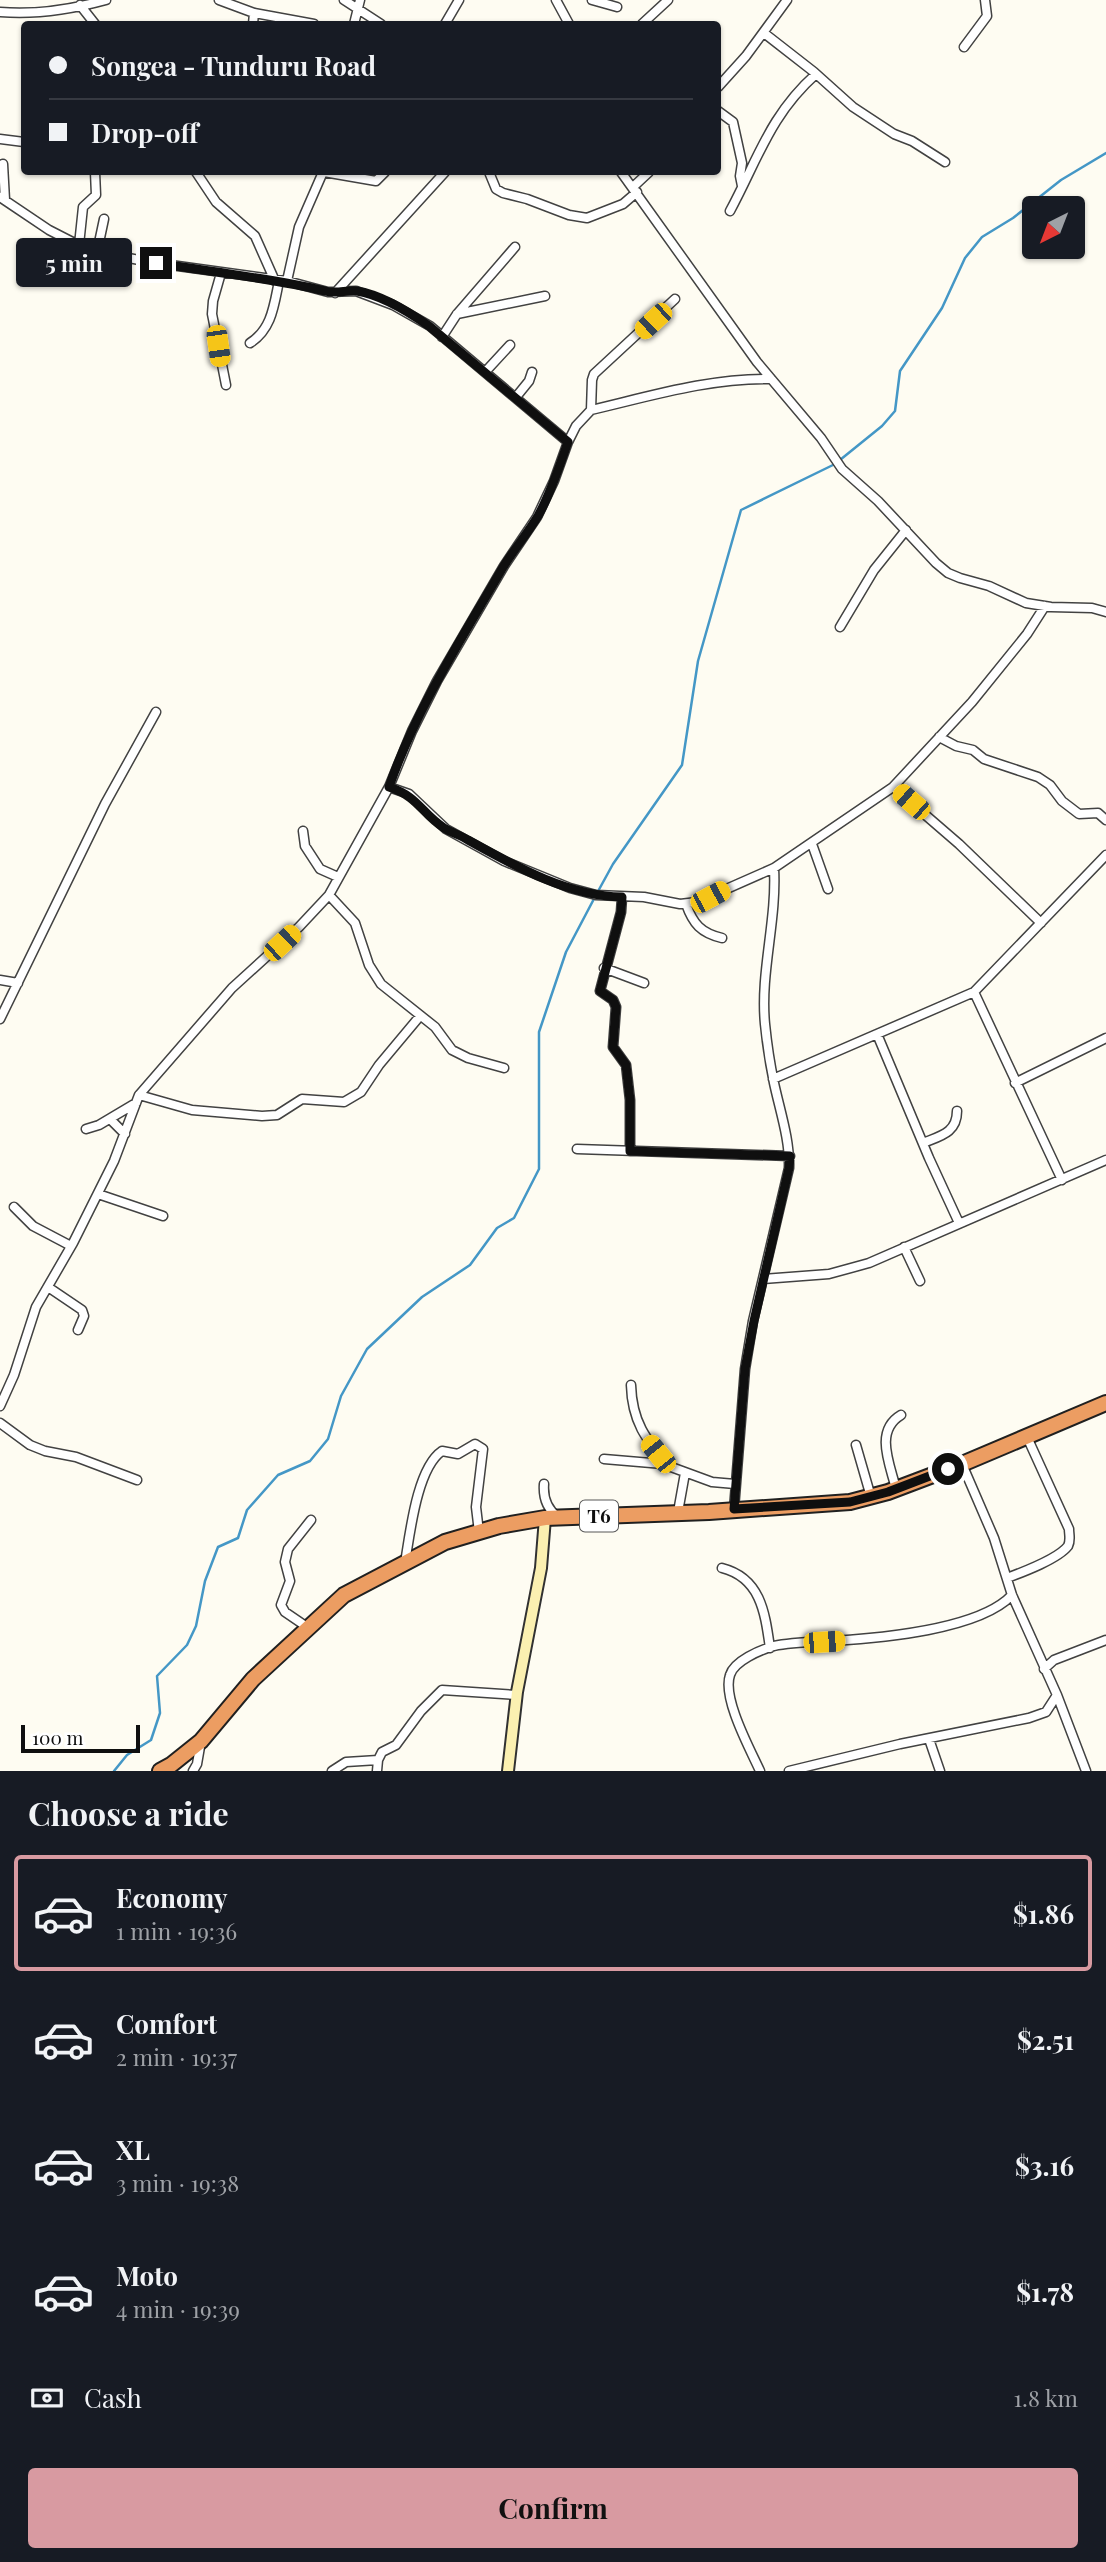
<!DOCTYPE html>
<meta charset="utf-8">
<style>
:root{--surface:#171b24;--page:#20242c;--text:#f1f3f6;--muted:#9ea1a6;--line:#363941;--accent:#d89aa1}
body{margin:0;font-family:"Playfair Display",serif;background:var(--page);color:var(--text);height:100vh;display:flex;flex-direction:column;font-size:26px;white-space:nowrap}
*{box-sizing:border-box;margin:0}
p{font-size:23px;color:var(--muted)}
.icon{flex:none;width:38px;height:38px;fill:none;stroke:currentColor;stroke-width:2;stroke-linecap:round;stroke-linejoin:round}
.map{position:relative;height:1771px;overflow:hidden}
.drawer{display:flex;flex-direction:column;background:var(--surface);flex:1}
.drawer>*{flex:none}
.guide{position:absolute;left:21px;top:21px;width:700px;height:154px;border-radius:7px;box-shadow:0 2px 5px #0004;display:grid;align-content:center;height:154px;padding:0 28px;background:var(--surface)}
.needle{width:46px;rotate:222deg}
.tools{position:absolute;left:1022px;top:196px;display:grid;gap:14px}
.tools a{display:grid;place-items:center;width:63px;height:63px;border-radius:7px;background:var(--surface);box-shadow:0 2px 5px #0004;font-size:35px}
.scale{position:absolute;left:21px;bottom:18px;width:119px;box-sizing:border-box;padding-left:7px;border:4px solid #0f0f0f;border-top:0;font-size:19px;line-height:24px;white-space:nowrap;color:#0f0f0f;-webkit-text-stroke:5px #fff;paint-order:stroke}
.end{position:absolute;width:32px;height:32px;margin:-16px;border:9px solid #0f0f0f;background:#fff;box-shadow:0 0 0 4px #fff}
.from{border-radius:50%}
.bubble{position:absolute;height:49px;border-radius:7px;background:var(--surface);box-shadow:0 2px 5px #0004;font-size:23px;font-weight:700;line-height:49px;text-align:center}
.car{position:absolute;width:21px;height:42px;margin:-21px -10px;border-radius:9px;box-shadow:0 0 5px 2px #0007;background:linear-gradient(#f5c518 24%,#345 0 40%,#f5c518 0 76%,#345 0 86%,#f5c518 0)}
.guide b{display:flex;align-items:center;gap:24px;height:66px;font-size:26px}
.guide b+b{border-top:2px solid var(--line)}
.guide i{width:18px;height:18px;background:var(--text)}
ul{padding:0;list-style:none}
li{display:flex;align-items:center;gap:21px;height:116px;margin:0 14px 10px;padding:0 14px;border:4px solid transparent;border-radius:7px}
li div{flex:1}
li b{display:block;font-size:26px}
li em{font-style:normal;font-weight:700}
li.active{border-color:var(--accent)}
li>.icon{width:63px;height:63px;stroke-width:1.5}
h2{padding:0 28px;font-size:32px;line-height:84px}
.pay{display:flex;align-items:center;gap:18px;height:77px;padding:0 28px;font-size:26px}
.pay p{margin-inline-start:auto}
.button{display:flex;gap:14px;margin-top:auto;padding:14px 28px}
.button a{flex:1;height:80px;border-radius:7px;background:var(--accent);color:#111;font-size:28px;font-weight:700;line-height:80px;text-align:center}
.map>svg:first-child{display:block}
</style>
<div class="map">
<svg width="1106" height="1771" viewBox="0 0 1106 1771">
<rect width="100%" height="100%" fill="#fefcf2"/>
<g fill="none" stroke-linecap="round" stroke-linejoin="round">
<path stroke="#4497c6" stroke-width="2.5" d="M114 1771 127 1755 151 1740 160 1713 157 1676 187 1645 196 1626 205 1581 218 1547 238 1538 247 1510 278 1475 310 1461 328 1439 341 1396 367 1349 422 1297 470 1265 497 1228 514 1218 539 1169V1032L566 952 596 895 613 864 682 765 698 661 741 510 835 464 882 426 895 411 900 371 942 308 965 258 982 237 1013 218 1061 180 1106 153"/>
<g stroke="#424242" stroke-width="11">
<path id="street" d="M219 0 254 13 314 24
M344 0 381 24
M556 0 569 24
M592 0 617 7
M80 5 95 24
M0 12C34 15 73 9 106 0
M253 24 254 13
M354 24 360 0
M445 24 459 0
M642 24 668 0
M764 33 814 72 853 107 894 134 912 141 945 162
M964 47 987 16 985 0
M718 87 746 56 787 0
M718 111 733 122 742 163 740 176 742 186
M0 139 24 142
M3 164 5 200
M196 172 216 202 255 236 275 281
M324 172 376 181 385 172
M489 172 496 189 503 193 527 199 569 215 587 218 623 204 637 192
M621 172 757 362 821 438 842 469 878 501 936 563 948 573 960 578 989 586 1026 603 1051 607 1092 608 1106 612
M633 187 649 172
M0 197 49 230 90 251 156 263 287 281 328 292 356 291 393 305 430 326 568 442
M730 211C758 159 770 115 816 74
M79 245 83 207 96 195 95 172
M97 252 104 219
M221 273 213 301 212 314 226 385
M287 281 299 227 323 172
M335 293 445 172
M457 314 545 296
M442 337 457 314 515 247
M250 343C272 329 274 305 279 281
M486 371 510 345
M516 397 529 381 532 372
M591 410C651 396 709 378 771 379
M840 627 874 570 906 530
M939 737 956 746 973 750 984 759 1038 777 1050 785 1062 801 1079 814 1098 813 1106 820
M389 787 409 794 446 829 504 861 570 888 596 895 644 897 680 904 697 902 774 868 893 787 972 702 1027 634 1045 606
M893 787 959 844 1041 923
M303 831 305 846 320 869 338 877
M812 844 828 889
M329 895 355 923 369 965 381 984 435 1027 452 1050 468 1058 504 1068
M622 897 621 912 600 991 613 1000 616 1007 613 1047 626 1065 630 1100V1151
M686 904C693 924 701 933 722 938
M604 968 644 983
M0 980 18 983
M974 992 1062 1180
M0 1019 105 804 156 712
M877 1034 929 1158 959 1223
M773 1079 974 992 1106 855
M1015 1083 1106 1038
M139 1095 192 1110 262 1116 277 1115 302 1099 344 1102 361 1092 379 1065 420 1016
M110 1119 125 1134
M86 1129 99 1125 136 1103
M923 1143C940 1136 957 1133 957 1111
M577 1149 790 1156
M98 1194 163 1216
M14 1207 33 1226 71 1246
M904 1247 920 1281
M763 1279 829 1274 869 1263 1106 1160
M48 1287 82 1310 84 1316 78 1330
M631 1385C632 1422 646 1439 668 1466
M0 1406 14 1375 36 1307 73 1243 114 1161 139 1095 232 988 299 927 329 895 389 787 412 731 437 681 504 566 537 517 554 481 568 442 576 426 591 410 592 380 594 374 675 299
M0 1423 30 1445 45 1451 76 1457 137 1480
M856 1445 871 1497
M604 1459 663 1464 712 1482 735 1484
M962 1464 994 1538 1012 1595 1057 1695 1086 1771
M544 1484C543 1497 547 1509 558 1517
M896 1489C890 1464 874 1431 901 1415
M734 1509 745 1369 753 1321 789 1168C790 1140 780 1111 774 1083 770 1064 767 1044 765 1024 760 972 777 921 774 868
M678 1512 685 1473
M405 1563C410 1533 417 1468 442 1451L458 1454 475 1444 483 1449 476 1507 479 1532
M722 1568C761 1578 765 1613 770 1648
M1007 1578C1023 1572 1058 1559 1068 1546 1071 1540 1069 1535 1069 1529L1027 1437
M307 1627 285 1612 281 1605 290 1581 285 1562 288 1549 311 1520
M1044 1669 1054 1660 1106 1640
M929 1739 940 1771
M193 1771 197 1764 201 1741
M332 1771 346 1762 378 1760
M377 1771 378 1760 382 1752 396 1745 421 1711 442 1690 517 1695
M760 1771C750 1749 722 1698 730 1675 734 1661 760 1650 774 1646 792 1642 814 1642 833 1641 880 1638 979 1630 1012 1595
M789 1771 900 1744 1029 1718 1046 1712 1057 1695"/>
</g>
<g stroke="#313131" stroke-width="14">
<path id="secondary" d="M508 1771 517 1692 541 1568 545 1518"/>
</g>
<g stroke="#202020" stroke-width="18">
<path id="highway" d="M160 1771 171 1765 201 1741 253 1679 344 1595 445 1542 499 1526 545 1518 709 1512 850 1502 888 1492 962 1464 1106 1403"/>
</g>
<use href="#street" stroke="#fff" stroke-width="8"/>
<use href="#secondary" stroke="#fbf0b1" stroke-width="10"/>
<use href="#highway" stroke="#ec9d62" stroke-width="14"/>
</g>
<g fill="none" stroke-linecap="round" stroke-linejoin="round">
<path stroke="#0f0f0f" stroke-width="9" d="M156 263C212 272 270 278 325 291 336 294 346 290 357 291 382 295 409 312 429 326L568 442C559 467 551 493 538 516 527 534 513 551 502 569 461 640 416 709 389 787 419 797 421 813 444 828 452 833 460 835 468 840 515 866 567 896 622 897L621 912 600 991 613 1000 616 1007 613 1047 626 1065 630 1100V1151L790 1156 789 1168 754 1321 745 1369 734 1509 850 1502 888 1492 948 1469"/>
</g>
<g text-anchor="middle" stroke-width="7" stroke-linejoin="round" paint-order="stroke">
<rect fill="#fff" stroke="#575757" stroke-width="2" x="580" y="1500.5" width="38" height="31" rx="5"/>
<g font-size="19" font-weight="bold" fill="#0f0f0f">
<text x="599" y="1523">T6</text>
</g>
</g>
</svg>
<div class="tools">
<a><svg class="needle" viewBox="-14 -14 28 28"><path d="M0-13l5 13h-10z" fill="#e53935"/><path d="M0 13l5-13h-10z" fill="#9ea1a6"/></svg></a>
</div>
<div class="scale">100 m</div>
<i class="end from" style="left:948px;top:1469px"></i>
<i class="end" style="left:156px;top:263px"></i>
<div class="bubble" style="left:16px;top:238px;width:116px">5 min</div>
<i class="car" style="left:653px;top:321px;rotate:227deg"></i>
<i class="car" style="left:218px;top:346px;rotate:172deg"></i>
<i class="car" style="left:911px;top:802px;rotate:311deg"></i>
<i class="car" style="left:710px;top:897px;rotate:62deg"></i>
<i class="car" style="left:282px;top:943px;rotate:47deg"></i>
<i class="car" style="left:658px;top:1454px;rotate:321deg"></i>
<i class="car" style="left:824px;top:1642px;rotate:86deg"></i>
<div class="guide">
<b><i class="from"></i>Songea - Tunduru Road</b>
<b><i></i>Drop-off</b>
</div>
</div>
<section class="drawer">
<h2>Choose a ride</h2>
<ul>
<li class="active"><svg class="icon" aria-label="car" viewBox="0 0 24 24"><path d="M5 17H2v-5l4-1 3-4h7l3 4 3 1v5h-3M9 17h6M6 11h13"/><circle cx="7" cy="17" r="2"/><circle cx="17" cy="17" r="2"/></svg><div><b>Economy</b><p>1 min · 19:36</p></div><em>$1.86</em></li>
<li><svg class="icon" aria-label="car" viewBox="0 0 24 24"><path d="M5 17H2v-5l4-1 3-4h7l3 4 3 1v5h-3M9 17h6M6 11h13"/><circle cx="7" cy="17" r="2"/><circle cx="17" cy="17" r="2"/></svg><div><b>Comfort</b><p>2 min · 19:37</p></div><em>$2.51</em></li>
<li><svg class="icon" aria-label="car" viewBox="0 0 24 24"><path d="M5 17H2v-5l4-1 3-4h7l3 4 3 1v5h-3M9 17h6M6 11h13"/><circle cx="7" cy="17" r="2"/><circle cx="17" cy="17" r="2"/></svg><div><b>XL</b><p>3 min · 19:38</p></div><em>$3.16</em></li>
<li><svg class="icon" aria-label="car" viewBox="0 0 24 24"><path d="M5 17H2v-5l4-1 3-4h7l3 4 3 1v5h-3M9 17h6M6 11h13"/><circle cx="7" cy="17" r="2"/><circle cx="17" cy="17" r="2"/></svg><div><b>Moto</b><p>4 min · 19:39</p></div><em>$1.78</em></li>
</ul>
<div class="pay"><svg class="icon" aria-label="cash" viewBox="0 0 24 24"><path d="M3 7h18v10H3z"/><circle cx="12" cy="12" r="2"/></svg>Cash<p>1.8 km</p></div>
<div class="button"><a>Confirm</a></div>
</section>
